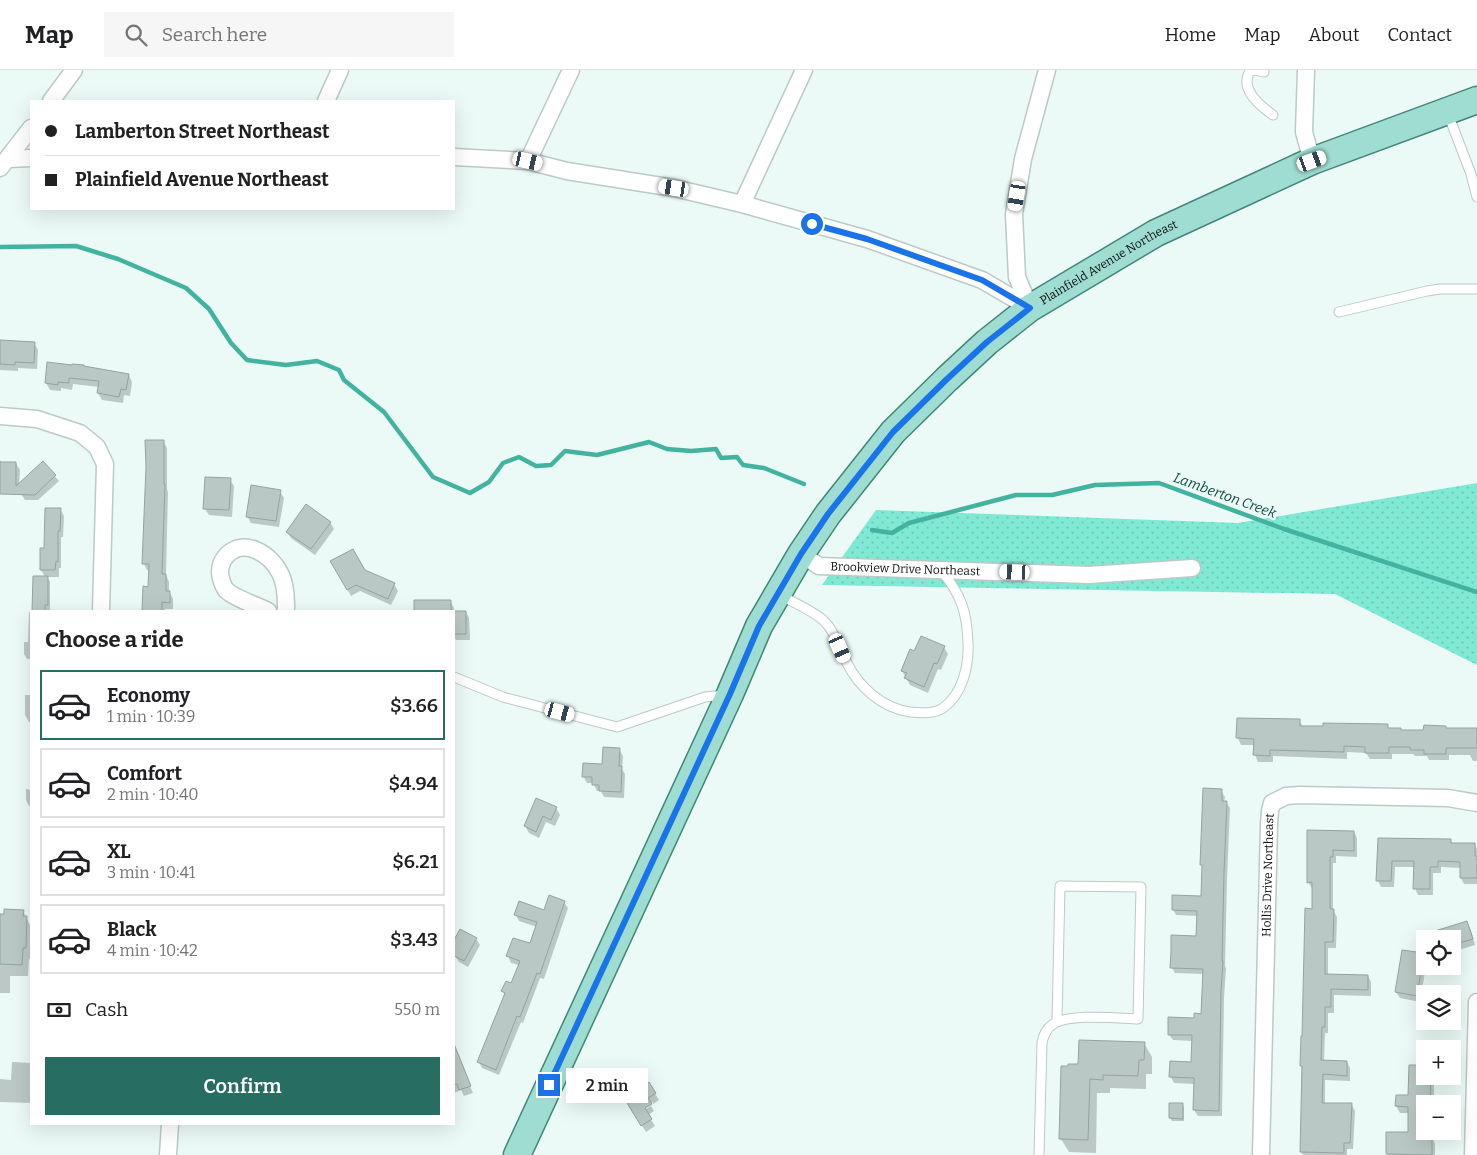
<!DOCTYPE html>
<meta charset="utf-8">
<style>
:root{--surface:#fff;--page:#f6f6f6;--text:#202124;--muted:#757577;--line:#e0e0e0;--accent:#276d61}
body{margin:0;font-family:Bitter,serif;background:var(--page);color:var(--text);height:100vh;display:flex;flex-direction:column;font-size:19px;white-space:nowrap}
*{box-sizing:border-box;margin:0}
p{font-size:16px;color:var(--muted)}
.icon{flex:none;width:28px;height:28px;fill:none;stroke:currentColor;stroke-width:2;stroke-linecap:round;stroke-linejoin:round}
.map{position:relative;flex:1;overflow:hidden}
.details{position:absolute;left:30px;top:540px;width:425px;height:515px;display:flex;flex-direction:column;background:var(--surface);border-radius:0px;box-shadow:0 5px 20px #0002}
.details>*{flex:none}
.banner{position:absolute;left:30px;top:30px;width:425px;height:110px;border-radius:0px;box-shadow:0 5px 20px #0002;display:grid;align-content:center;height:110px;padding:0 15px;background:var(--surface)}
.tools{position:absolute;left:1416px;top:860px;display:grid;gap:10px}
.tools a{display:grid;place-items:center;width:45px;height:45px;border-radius:0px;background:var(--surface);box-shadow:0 5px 20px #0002;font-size:25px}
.end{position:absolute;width:22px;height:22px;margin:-11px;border:6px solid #1a73e8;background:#fff;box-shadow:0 0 0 2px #fff}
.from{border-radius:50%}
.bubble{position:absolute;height:35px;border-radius:0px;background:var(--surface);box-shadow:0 5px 20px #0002;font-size:16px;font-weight:600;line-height:35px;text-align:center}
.car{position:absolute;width:15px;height:30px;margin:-15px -8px;border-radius:6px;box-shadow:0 0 4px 1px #0007;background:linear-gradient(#fff 24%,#345 0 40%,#fff 0 76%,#345 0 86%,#fff 0)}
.banner b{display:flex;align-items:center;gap:18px;height:48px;font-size:19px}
.banner b+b{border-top:1px solid var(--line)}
.banner i{width:12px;height:12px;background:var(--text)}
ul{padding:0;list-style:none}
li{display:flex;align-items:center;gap:15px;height:70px;margin:0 10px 8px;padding:0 5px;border:2px solid var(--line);border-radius:0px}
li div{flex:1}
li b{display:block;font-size:19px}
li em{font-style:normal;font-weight:600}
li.on{border-color:var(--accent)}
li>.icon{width:45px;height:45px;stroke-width:1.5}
h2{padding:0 15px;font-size:22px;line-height:60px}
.pay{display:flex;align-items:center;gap:12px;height:55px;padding:0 15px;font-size:19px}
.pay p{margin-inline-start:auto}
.cta{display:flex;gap:10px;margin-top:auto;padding:10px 15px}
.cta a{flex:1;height:58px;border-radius:0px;background:var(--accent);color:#fff;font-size:20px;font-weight:600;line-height:58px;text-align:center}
header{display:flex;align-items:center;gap:30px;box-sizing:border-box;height:70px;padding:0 25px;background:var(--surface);border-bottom:1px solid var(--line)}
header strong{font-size:24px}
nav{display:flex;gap:28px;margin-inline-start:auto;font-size:18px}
.search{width:350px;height:45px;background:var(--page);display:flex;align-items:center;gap:12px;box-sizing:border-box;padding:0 18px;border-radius:0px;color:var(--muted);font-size:19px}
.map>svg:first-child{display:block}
</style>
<header>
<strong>Map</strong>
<div class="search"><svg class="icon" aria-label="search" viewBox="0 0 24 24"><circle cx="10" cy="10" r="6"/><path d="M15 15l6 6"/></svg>Search here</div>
<nav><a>Home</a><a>Map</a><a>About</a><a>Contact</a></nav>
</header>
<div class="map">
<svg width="1477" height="1085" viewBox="0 0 1477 1085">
<defs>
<pattern id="park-dots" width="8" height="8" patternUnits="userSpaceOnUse" patternTransform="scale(1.25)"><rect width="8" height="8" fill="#80e9d4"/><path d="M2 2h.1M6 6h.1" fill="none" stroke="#6dc7b5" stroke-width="1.8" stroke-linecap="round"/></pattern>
</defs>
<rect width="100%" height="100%" fill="#ebfaf7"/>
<path fill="url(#park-dots)" d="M1477 413V595L1335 524 822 515 876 440 1238 453Z"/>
<path fill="#0003" d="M0 272 34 273 38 280 37 299 18 298V301L0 300Z
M48 294 129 305 132 312 130 326 124 325 123 333 102 330 98 323 99 317 73 314 72 320 61 318V321L50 320 46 313Z
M163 371 167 378V419L168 422 166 505 169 512V521L173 529V539H165V541H143L144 518H149L150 500H147L144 494Z
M0 390 2 393H16L20 400 19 415 43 393 59 411 38 430H25L21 424 0 417Z
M230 410 234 416 232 447 209 445 205 439Z
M280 422 284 428 279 457 251 453 247 446Z
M60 439 64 446 63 467H61V498H59V507H47L50 512V541H33L34 507H45L41 500V479H45Z
M330 452 334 459 315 485 291 468 287 462Z
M332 492 394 514 398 521 391 535 360 521 351 526Z
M415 531H450L454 538V542H466L469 548 470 570H456L454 566V541H415Z
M29 542 31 543V589H27L24 584V572H28Z
M944 577 948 584 941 600 938 599 928 623 910 615 902 601 915 582Z
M25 625H31V652H29L25 645Z
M1299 650 1303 657 1387 656 1389 659 1401 661H1425L1446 659H1477V691H1473L1470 685H1449V690H1429L1427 686H1415L1413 684H1392V689H1370L1366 683 1347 682V689L1273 686V692H1258L1255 685V675H1241L1238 668Z
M619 679 623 686 622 699 625 704 624 728 604 727 601 721H597L593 713H587L583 706 603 695Z
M31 714V756V736H29L26 730V719L31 720Z
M1221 721 1225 727 1224 732H1226L1230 738 1227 809 1225 896 1226 898 1224 928 1222 1046H1198L1194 1040 1195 1014 1174 1013 1171 1007 1192 993 1193 971 1173 970 1169 964 1202 945 1204 904 1175 903 1172 898 1197 867 1198 846 1176 845 1173 839 1203 827V798L1201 794Z
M556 738 560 745 555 756 546 752 539 768 529 763 525 756Z
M1308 761 1354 762 1357 768V787L1336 786V793H1333V840L1337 847 1336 878H1328V905L1368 906 1371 912V926L1334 925V943H1328V963H1325L1324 991 1347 992 1350 998V1011L1325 1010V1034L1352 1035 1355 1041 1353 1079H1347V1085H1303L1301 1082 1302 968 1313 840 1314 818H1312L1308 812Z
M1379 769 1450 770 1453 774H1475L1477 779V814H1464L1461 808V798L1441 797V803H1433V825H1418L1415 818V797H1395L1394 817H1381L1378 811Z
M564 832 568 838 544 909 540 908 523 953 521 952 499 1005 482 998 479 992 505 925 503 921 512 914 519 895 511 893 508 886 531 875 537 857 519 851 516 845 545 841Z
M23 841 31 857V889H29L28 906H10V923H0V845Z
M1467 853 1471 860 1475 875 1452 882V869Z
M476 869 480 875 468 897 459 892 455 886Z
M1423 884 1425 888 1426 896 1420 932 1400 928 1396 922Z
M1144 973 1152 987V1004H1146V1019L1110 1018V1023H1097L1096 1083 1069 1082 1061 1069 1080 995Z
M459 989 473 1023 464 1026 461 1020 454 1023V991Z
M12 992 31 993V1033L0 1032V1009L11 1010Z
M1425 996V1006H1434V1034H1425V1061H1433V1069L1435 1074V1085H1388L1387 1083 1409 1064V1043H1400L1396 1036 1409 1026Z
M649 1014 659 1030 653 1034V1032L639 1040 641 1042 651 1036 654 1041 648 1045 655 1056 646 1062 617 1016 641 1019Z
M1182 1034 1184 1037V1051H1172L1170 1048Z"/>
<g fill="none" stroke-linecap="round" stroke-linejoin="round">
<path stroke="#43b29f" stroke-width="4.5" d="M0 177 76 176 118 189 186 218 209 239 231 273 247 290 286 295 317 291 339 300 344 310 384 342 433 407 470 423 489 412 503 393 519 387 536 396 551 395 565 381 597 385 649 372 667 379 691 381 716 379 721 388 737 387 743 395 764 398 804 414
M872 460 892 463 909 453 1016 425H1052L1095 415 1159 413 1284 459 1477 522"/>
</g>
<path fill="#b9c8c4" stroke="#95a3a0" d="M0 270 35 272 34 293 15 292V295L0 294Z
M47 292 72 295V294L84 295V296L129 304 126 320 121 319 119 327 97 323 99 311 69 308V313L58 312V315L45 313Z
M145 370H164V414H165L162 504H166V521H170V533L162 532V541H142L143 516 148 517 149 494H142L146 397Z
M43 391 56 405 35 425 0 424V392H16V416Z
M205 407 231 408 229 440 203 439Z
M251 415 281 420 276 451 246 447Z
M306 434 331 452 311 479 286 462Z
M45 438H61L60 461H58V492L56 491 55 500H40V478H44Z
M353 479 365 500 395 513 388 529 356 515 347 520 330 491Z
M33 506H48V535H45V541H32Z
M414 530H451V541H414Z
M454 541H466V564H454Z
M921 566 945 576 937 594 934 593 924 617 904 608 907 603 901 601 910 579 914 581Z
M1237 648 1300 649V656H1323V653L1388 654V658H1401V660H1423L1424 655 1446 656V658H1477V678H1446V684H1424V680H1410V677H1389V683H1365V677L1344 676V682L1270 680V686L1253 685 1254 669 1236 668Z
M603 677 620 678 619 696H622L621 722 599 721V715H592V707H582L583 693 602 694Z
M1203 718 1222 719V731H1227L1224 802 1222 891H1223L1221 921 1219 1041 1193 1040 1194 1008 1169 1007 1170 991 1191 992 1192 965H1168V947L1194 948V943L1201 944 1203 899 1170 898 1171 881V865L1196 866 1197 841 1172 840V825L1201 826 1202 795H1200Z
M536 728 557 737 551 750 543 746 536 762 524 756Z
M1307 760 1354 761V781L1333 780V787H1330V839H1334L1333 872H1325V904L1368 905V920L1331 919V937H1325V957H1322L1321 990 1347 991V1006L1323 1004 1322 1033H1352L1350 1073H1344V1083L1300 1082 1302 996H1300L1301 966H1302L1305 838 1312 839V812L1307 813Z
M1378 768 1451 769V773H1475V786H1477V808H1460V792L1438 791V797H1430V819H1413L1414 791H1392L1391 811H1376Z
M549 825 565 831 540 904 537 903 520 947 517 946 496 1000 477 992 505 923 501 921 506 911 511 913 520 891 506 886 513 868 530 873 537 852 514 845 519 831 544 840Z
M4 839 24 840 23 846H27L26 878H23L22 895 0 894V844H4Z
M1467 851 1473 869 1452 875V869H1420L1419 866Z
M460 859 477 868 464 891 454 886V870Z
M1402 880 1424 883 1417 926 1395 922Z
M1079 970 1145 972 1144 990H1139L1138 1006 1103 1005V1010L1090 1009 1088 1070 1059 1069 1061 996H1068V994H1078Z
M454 974 471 1016 459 1020 457 1014 454 1015Z
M1409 995H1425V1006H1431L1430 1034H1425V1066H1432V1085L1386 1084V1062H1408V1037L1395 1036 1396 1025H1408Z
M634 1004 642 1017 649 1012 656 1023 648 1028 652 1034 645 1038 652 1049 641 1056 616 1015Z
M1169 1033H1183V1049L1169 1048Z"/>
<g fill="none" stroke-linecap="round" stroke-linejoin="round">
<g stroke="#bbcac6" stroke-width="11">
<path id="lane" d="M1264 2 1255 0 1250 1C1239 19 1260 36 1273 45
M1448 44 1471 104 1477 127
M1339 242 1427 221 1440 219H1477
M780 525C794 533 810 539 823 550 835 561 839 578 847 593 859 617 882 638 910 642 922 643 934 644 943 638 963 624 969 595 968 573 967 541 961 525 941 500
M454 607 503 627 617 657 705 627 725 625
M1039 1085 1042 972C1044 965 1046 959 1052 955 1066 943 1118 948 1138 949L1141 817 1060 816 1057 951"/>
</g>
<g stroke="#bbcac6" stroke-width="19">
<g id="street">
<path d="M1306 0 1304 62 1312 91"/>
<path d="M51 31 74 0"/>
<path d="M326 31 340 0"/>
<path d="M454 87 528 91 567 101 674 118 742 134 867 169 982 210 1030 238"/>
<path d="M8 89 31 88"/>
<path d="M528 91 571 0"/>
<path d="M0 98 31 58"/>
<path d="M742 134 804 0"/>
<path d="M1030 238 1017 207 1014 144 1023 89 1047 0"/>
<path d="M0 346 37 349 80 363 97 377 105 394 101 541"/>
<path id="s1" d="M801 484 819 496 1089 505 1192 498"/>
<path d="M268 541C257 535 235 529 226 520 223 516 220 508 220 502 220 496 222 490 227 485 245 467 271 485 280 503 286 515 286 529 286 541"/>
<path d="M168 1085 170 1054"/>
<path id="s2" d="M1261 1085 1269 754 1270 741 1272 733 1286 726 1300 725 1448 728 1477 733"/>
<path d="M1473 1085 1477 932"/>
</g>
</g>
<g stroke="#428679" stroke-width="29">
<g id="primary">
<path id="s3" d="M517 1085 730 624 759 556 801 484 828 444 893 362 947 309 987 272 1030 238 1156 163 1312 91 1477 30"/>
</g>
</g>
<use href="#lane" stroke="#fff" stroke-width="9"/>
<use href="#street" stroke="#fff" stroke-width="16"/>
<use href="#primary" stroke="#9fdcd1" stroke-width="26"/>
</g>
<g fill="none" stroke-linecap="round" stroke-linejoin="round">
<path stroke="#1a73e8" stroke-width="6" d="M549 1015 730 624 759 556 801 484 828 444 893 362 946 310 987 272 1030 238 982 210 867 169 812 154"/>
</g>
<g text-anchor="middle" stroke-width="4.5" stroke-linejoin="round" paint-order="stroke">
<g font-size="12" fill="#0c110f" stroke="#ebfaf7">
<text dy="4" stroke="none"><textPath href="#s3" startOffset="1094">Plainfield Avenue Northeast</textPath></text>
<text dy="4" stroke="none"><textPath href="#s1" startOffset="108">Brookview Drive Northeast</textPath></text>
<text dy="4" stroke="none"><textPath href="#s2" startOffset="280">Hollis Drive Northeast</textPath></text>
</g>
<g font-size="14" font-style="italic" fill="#0d4d43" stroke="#ebfaf7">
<text transform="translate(1225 425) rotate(20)" y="5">Lamberton Creek</text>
</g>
</g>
</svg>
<div class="tools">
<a><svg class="icon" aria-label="locate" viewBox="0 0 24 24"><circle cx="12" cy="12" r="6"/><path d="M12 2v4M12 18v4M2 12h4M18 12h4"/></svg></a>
<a><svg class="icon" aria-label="layers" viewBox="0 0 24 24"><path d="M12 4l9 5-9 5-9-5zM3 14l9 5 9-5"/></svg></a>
<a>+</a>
<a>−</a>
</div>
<i class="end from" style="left:812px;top:154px"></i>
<i class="end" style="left:549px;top:1015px"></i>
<div class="bubble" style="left:566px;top:998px;width:82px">2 min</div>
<i class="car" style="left:528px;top:91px;rotate:103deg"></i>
<i class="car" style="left:1312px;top:91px;rotate:70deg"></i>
<i class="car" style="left:674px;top:118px;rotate:279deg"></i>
<i class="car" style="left:1017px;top:126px;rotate:189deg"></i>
<i class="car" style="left:1015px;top:502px;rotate:272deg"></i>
<i class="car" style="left:840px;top:578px;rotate:156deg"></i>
<i class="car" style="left:560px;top:642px;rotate:105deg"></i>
<div class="banner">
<b><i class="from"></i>Lamberton Street Northeast</b>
<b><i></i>Plainfield Avenue Northeast</b>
</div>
<section class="details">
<h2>Choose a ride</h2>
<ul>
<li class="on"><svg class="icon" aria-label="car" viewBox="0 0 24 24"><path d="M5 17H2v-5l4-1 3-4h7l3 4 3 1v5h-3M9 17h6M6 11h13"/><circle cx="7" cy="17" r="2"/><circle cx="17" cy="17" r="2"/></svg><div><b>Economy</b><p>1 min · 10:39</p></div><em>$3.66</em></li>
<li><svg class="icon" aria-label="car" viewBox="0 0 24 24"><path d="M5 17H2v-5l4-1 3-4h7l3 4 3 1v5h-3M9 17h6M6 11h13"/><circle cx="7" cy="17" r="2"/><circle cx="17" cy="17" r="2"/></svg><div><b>Comfort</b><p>2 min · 10:40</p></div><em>$4.94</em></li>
<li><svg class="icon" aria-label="car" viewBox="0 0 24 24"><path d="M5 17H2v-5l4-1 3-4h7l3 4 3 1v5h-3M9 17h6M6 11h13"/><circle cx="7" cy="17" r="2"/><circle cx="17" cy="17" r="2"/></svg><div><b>XL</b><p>3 min · 10:41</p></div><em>$6.21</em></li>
<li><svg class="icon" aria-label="car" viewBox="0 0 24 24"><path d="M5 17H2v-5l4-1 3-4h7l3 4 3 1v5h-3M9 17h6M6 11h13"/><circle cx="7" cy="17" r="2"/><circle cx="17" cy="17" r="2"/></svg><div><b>Black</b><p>4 min · 10:42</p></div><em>$3.43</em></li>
</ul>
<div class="pay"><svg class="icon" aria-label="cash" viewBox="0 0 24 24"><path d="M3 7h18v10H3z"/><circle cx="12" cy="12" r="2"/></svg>Cash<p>550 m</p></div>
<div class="cta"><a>Confirm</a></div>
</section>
</div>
